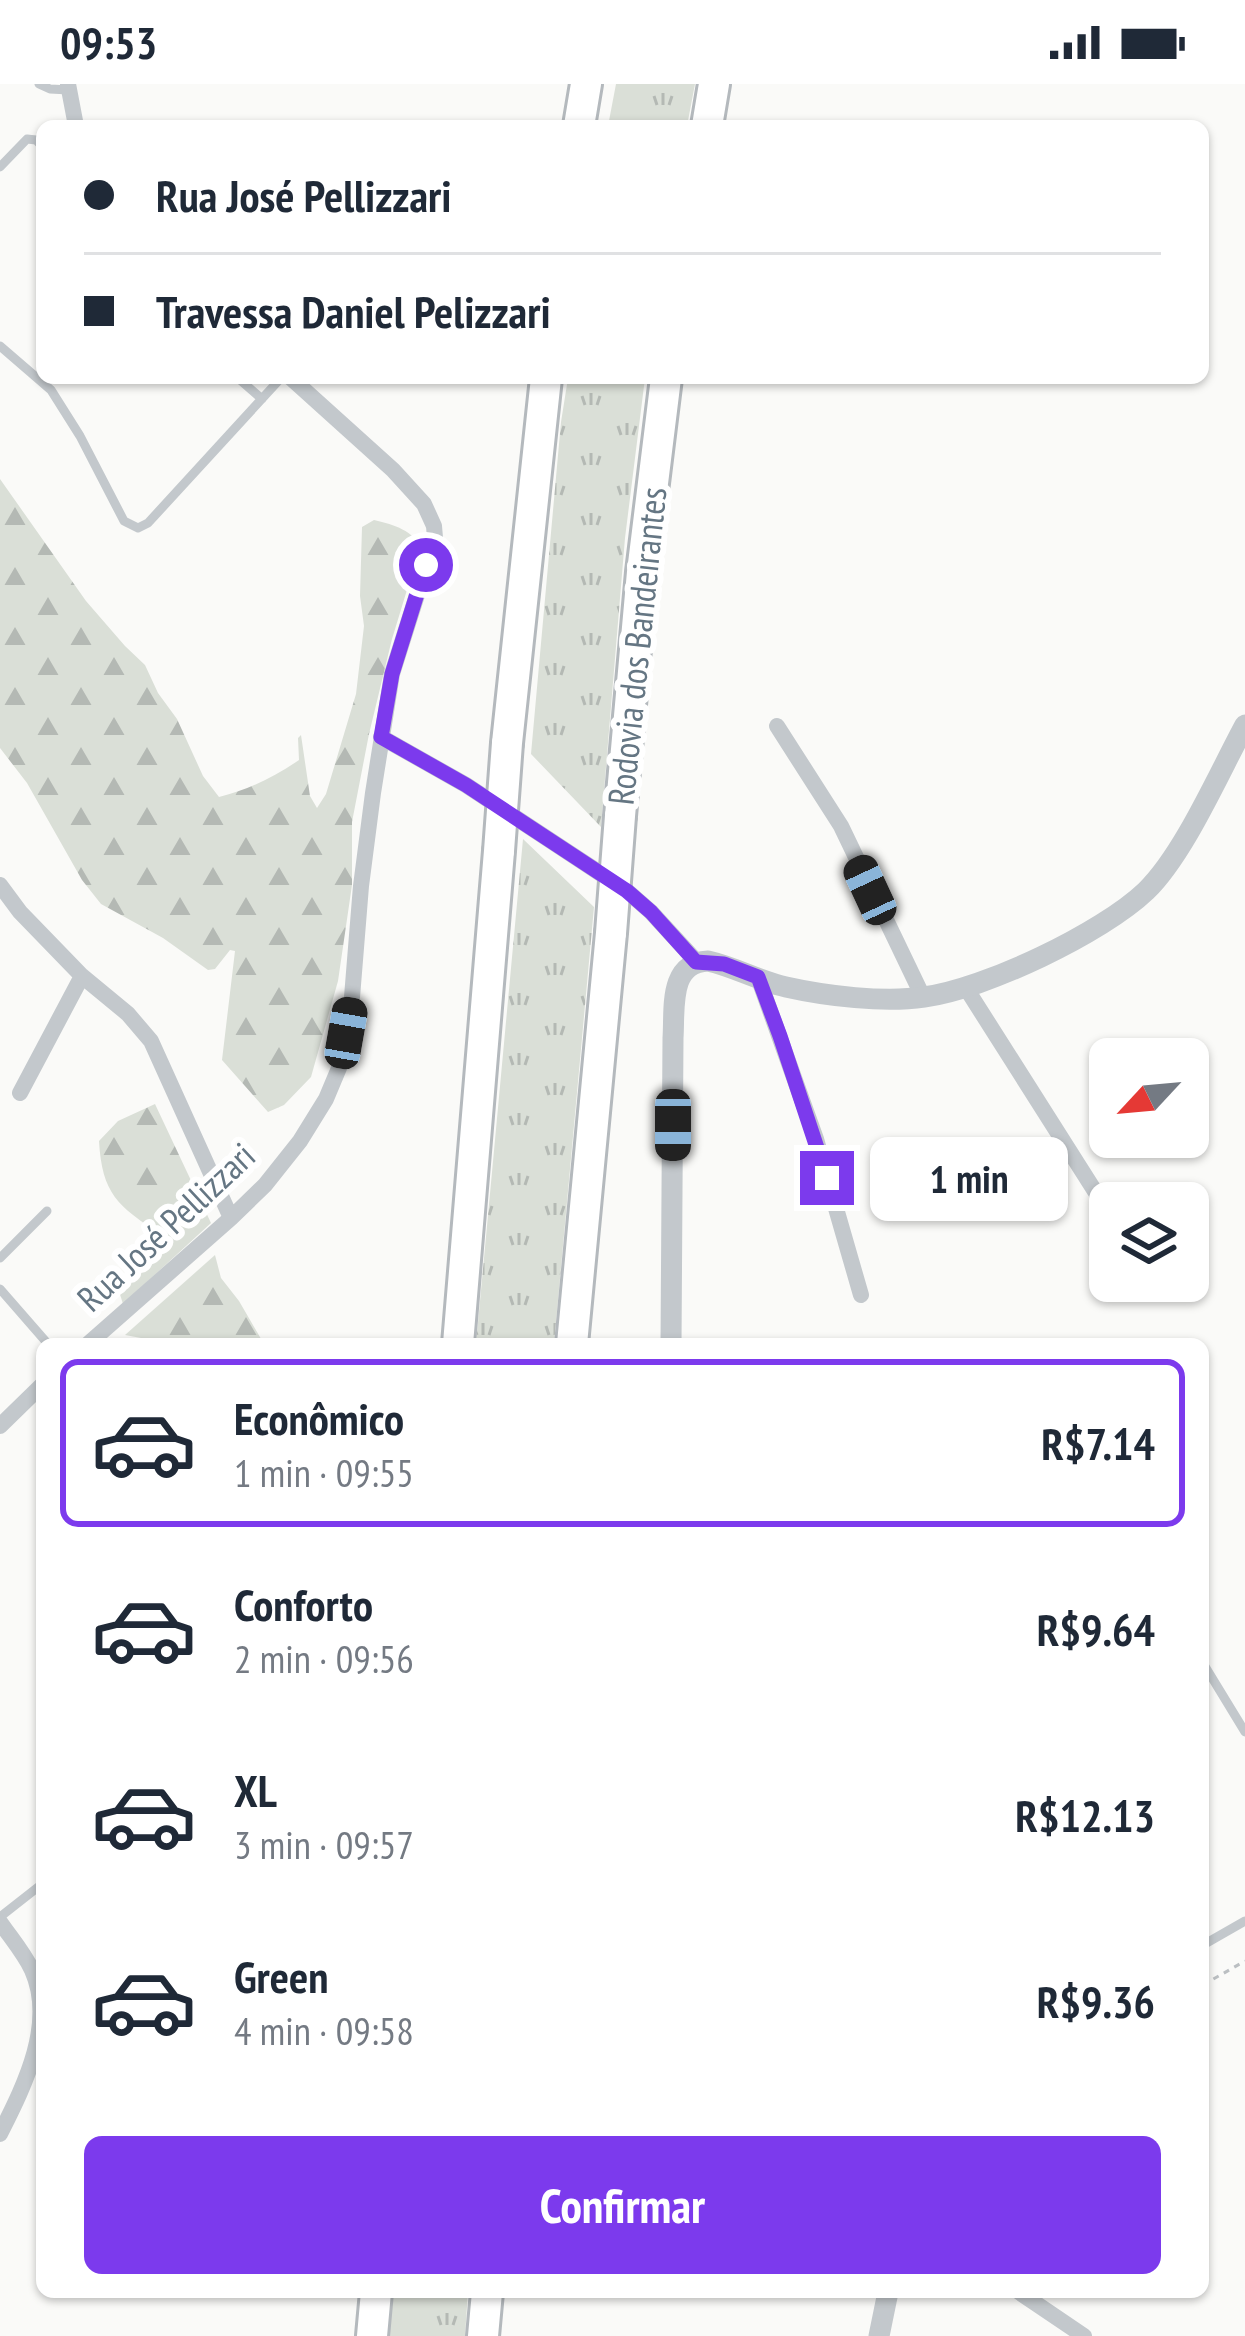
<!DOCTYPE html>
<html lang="pt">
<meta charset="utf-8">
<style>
:root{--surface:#fff;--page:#f2f2f3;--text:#1f2937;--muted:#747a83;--line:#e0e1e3;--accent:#7c3aed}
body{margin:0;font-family:"PT Sans Narrow",sans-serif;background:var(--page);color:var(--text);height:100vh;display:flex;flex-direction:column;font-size:45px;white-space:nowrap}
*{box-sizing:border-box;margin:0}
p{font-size:39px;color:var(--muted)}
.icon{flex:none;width:66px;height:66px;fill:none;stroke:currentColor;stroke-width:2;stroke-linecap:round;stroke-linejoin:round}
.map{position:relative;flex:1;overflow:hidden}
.panel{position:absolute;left:36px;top:1254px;width:1173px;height:960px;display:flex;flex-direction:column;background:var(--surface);border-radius:18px;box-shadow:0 3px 9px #0004}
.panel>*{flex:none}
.hud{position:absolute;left:36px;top:36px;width:1173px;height:264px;border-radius:18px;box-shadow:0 3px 9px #0004;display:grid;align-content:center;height:264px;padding:0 48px;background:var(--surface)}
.needle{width:78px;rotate:244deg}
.tools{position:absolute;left:1089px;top:954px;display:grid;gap:24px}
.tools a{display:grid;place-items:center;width:120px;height:120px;border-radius:18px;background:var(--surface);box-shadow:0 3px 9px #0004;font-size:60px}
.end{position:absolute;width:54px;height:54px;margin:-27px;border:15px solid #7c3aed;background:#fff;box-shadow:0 0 0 6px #fff}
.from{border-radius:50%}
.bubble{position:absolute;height:84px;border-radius:18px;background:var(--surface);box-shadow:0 3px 9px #0004;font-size:39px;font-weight:800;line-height:84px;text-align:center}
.car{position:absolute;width:36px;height:72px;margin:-36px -18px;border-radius:15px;box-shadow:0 0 9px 3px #0007;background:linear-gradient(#222 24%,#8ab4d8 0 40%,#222 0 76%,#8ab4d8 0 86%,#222 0)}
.hud b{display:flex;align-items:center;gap:42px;height:114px;font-size:45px}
.hud b+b{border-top:3px solid var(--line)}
.hud i{width:30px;height:30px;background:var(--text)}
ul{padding:21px 0 0;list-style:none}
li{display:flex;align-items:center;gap:36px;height:168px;margin:0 24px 18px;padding:0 24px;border:6px solid transparent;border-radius:18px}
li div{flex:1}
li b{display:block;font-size:45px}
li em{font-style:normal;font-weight:800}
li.on{border-color:var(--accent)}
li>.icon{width:108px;height:108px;stroke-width:1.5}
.action{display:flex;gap:24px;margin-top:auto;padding:24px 48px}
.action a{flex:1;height:138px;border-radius:18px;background:var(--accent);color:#fff;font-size:48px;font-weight:800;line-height:138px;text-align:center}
.status{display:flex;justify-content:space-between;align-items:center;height:84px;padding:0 60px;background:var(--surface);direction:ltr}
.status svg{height:33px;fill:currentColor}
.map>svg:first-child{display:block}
</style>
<div class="status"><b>09:53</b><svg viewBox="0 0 49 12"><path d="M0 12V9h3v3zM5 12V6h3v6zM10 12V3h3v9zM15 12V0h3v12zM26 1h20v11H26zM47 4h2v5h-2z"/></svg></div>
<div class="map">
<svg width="1245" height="2252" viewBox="0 0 1245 2252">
<defs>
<pattern id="grass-tufts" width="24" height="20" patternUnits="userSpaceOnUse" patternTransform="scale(3)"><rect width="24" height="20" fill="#dadfd7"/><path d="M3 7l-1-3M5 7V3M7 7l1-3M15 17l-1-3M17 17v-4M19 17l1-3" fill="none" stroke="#b4b9b4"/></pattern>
<pattern id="forest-firs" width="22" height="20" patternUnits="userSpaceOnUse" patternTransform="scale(3)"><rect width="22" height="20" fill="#dadfd7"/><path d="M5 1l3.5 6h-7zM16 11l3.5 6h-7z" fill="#b4b9b4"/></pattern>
</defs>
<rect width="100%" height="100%" fill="#fafaf8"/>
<path fill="url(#grass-tufts)" d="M616 0H695L687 42H608Z
M568 294H645L625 454 601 743 531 670 561 338Z
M523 755 594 823 554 1260H476Z
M393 2208H468L465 2252H389Z"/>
<path fill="url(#forest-firs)" d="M0 395 86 517 125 562 145 581 158 609 177 635 203 692 219 713C249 705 273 694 299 676L298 654 301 651 310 712 317 724 326 710 356 610 364 542 360 512 362 443 374 436C396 441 411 446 425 466L410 496 392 555 369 650 352 738V801L338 897 311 993 284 1021 268 1028 222 976 235 867 230 866 215 885 208 886 163 854 101 820 82 796 27 699 0 664Z
M155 1020 211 1139 123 1220 118 1204 154 1173 160 1150C118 1122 102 1110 99 1057L118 1037Z
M215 1171 221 1194 239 1217 264 1260C216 1260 172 1261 125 1251Z"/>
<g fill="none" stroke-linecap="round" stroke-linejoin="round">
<g stroke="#b4b9bd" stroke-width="36">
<path id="motorway" d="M579 42 586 0
M707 42 714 0
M507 659 546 294
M620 732 642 488 666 294
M458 1260 499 767
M572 1260 611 849
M372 2252 376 2208
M483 2252 487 2208"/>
</g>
<path stroke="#bbbfc2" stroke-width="3" stroke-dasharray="6 6" stroke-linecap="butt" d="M1203 1901 1245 1877"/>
<path stroke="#c3c8cc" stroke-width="9" d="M39 0 50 5 69 6
M0 83 27 55 36 56 42 62
M0 262 51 306 80 352 124 437 138 444 148 439 281 294
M238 294 262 315
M0 1174 47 1127
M0 1205 48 1260
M1203 1579 1245 1648
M0 1833 42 1800
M1203 1861 1245 1837"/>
<path stroke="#c3c8cc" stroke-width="16" d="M68 0 76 42
M777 642 841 742 923 913
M381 653 466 701 627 807 651 828 696 877
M0 801 20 828 82 892 128 930 151 957 231 1134
M758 893 816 1055 861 1211
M966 904 1098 1112
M20 1009 82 892
M88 1260 231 1134 265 1101 300 1057 326 1015 339 984 352 913 361 802 373 709 392 590 435 454 434 442 424 420 393 386 291 294
M0 1342 42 1301
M0 1838C11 1854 24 1869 32 1886 56 1940 24 2002 0 2050
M1019 2208 1084 2252"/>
<path stroke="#c3c8cc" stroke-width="21" d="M671 1260 673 954C675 925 668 879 708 877 735 883 759 897 786 903 826 912 884 919 924 913 985 905 1102 849 1146 807 1184 770 1219 689 1245 641
M879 2252 888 2208"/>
<use href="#motorway" stroke="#fff" stroke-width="30"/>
<g stroke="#b4b9bd" stroke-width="36" stroke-linecap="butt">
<path id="motorway-bridge" d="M499 767 507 659
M611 849 620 732"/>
</g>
<use href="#motorway-bridge" stroke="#fff" stroke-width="30"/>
</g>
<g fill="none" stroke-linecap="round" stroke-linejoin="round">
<path stroke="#7c3aed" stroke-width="15" d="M426 481 392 590 381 653 466 701 627 807 651 828 696 878 724 880 758 893 780 952 827 1094"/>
</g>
<g text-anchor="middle" stroke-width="12" stroke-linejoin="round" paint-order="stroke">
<g font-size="36" fill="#657683" stroke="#fff">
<text transform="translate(637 562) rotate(-84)" y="13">Rodovia dos Bandeirantes</text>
<text transform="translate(166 1143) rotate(-43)" y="13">Rua José Pellizzari</text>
</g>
</g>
</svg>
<div class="tools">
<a><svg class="needle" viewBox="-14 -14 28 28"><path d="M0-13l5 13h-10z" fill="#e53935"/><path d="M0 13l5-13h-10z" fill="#747a83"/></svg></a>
<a><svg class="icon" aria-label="layers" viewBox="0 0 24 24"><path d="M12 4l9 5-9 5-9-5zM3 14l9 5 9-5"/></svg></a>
</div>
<i class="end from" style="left:426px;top:481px"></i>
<i class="end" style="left:827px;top:1094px"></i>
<div class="bubble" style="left:870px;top:1053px;width:198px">1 min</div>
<i class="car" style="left:870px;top:806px;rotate:335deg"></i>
<i class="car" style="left:346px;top:949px;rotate:10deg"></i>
<i class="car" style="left:673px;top:1041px;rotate:180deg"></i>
<div class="hud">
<b><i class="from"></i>Rua José Pellizzari</b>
<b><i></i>Travessa Daniel Pelizzari</b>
</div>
<section class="panel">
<ul>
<li class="on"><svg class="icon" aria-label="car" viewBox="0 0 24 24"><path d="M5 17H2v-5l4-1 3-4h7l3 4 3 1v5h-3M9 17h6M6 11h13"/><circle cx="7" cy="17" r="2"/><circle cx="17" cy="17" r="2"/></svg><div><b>Econômico</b><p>1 min · 09:55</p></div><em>R$7.14</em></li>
<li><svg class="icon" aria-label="car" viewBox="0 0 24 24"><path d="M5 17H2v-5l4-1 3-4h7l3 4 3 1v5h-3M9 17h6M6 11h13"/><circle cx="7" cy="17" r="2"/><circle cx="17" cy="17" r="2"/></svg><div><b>Conforto</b><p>2 min · 09:56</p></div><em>R$9.64</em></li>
<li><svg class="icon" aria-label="car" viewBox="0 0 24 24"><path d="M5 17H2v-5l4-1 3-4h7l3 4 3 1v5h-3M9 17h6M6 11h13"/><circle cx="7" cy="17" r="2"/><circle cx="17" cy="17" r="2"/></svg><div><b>XL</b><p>3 min · 09:57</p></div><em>R$12.13</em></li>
<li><svg class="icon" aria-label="car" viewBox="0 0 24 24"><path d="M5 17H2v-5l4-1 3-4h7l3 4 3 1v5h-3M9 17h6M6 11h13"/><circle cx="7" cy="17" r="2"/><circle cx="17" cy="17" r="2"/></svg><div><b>Green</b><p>4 min · 09:58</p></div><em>R$9.36</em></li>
</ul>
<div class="action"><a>Confirmar</a></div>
</section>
</div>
